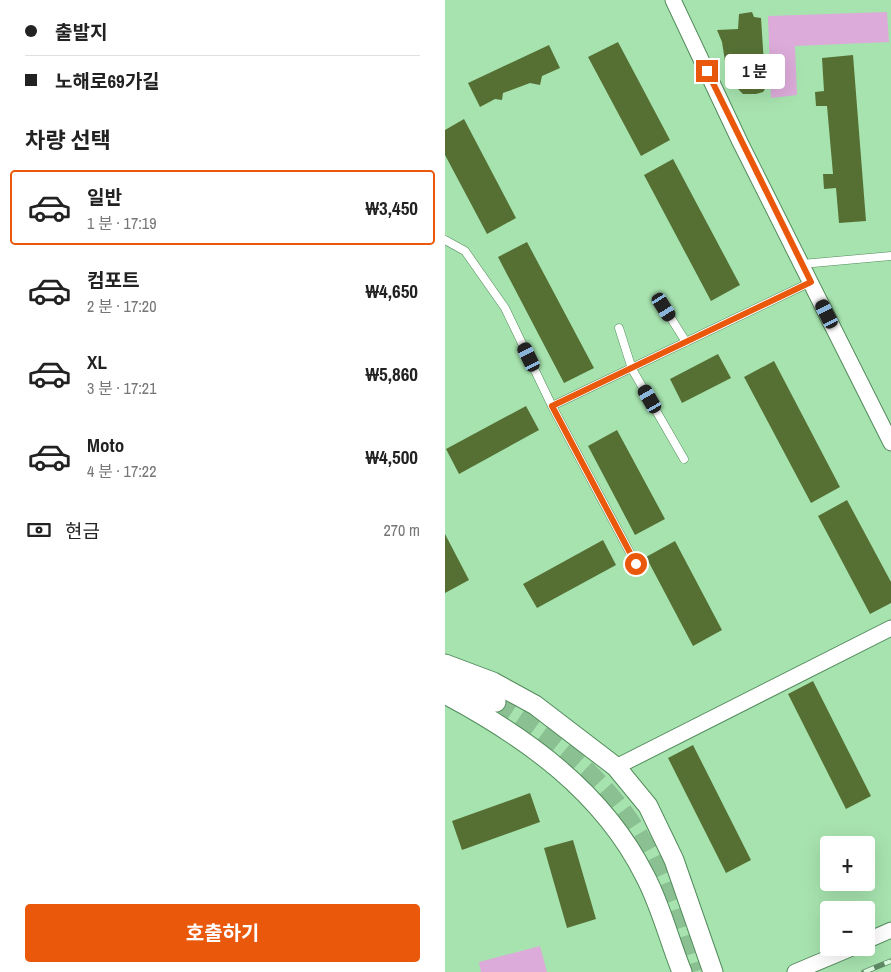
<!DOCTYPE html>
<html lang="ko">
<meta charset="utf-8">
<style>
:root{--surface:#fff;--page:#f2f2f2;--text:#222;--muted:#767676;--line:#e0e0e0;--accent:#ea580c}
body{margin:0;font-family:"Archivo Narrow","Noto Sans KR",sans-serif;background:var(--page);color:var(--text);height:100vh;display:flex;flex-direction:column;font-size:19px;white-space:nowrap}
*{box-sizing:border-box;margin:0}
p{font-size:16px;color:var(--muted)}
.icon{flex:none;width:28px;height:28px;fill:none;stroke:currentColor;stroke-width:2;stroke-linecap:round;stroke-linejoin:round}
.map{position:relative;flex:1;overflow:hidden}
.details{display:flex;flex-direction:column;background:var(--surface);width:445px}
.details>*{flex:none}
.banner{display:grid;align-content:center;height:110px;padding:0 25px;background:var(--surface)}
.tools{position:absolute;left:375px;top:836px;display:grid;gap:10px}
.tools a{display:grid;place-items:center;width:55px;height:55px;border-radius:5px;background:var(--surface);box-shadow:0 5px 20px #0002;font-size:25px}
.end{position:absolute;width:22px;height:22px;margin:-11px;border:6px solid #ea580c;background:#fff;box-shadow:0 0 0 2px #fff}
.from{border-radius:50%}
.bubble{position:absolute;height:35px;border-radius:5px;background:var(--surface);box-shadow:0 5px 20px #0002;font-size:16px;font-weight:700;line-height:35px;text-align:center}
.car{position:absolute;width:15px;height:30px;margin:-15px -8px;border-radius:6px;box-shadow:0 0 4px 1px #0007;background:linear-gradient(#222 24%,#8ab4d8 0 40%,#222 0 76%,#8ab4d8 0 86%,#222 0)}
.banner b{display:flex;align-items:center;gap:18px;height:48px;font-size:19px}
.banner b+b{border-top:1px solid var(--line)}
.banner i{width:12px;height:12px;background:var(--text)}
ul{padding:0;list-style:none}
li{display:flex;align-items:center;gap:15px;height:75px;margin:0 10px 8px;padding:0 15px;border:2px solid transparent;border-radius:5px}
li div{flex:1}
li b{display:block;font-size:19px}
li em{font-style:normal;font-weight:700}
li.on{border-color:var(--accent)}
li>.icon{width:45px;height:45px;stroke-width:1.5}
h2{padding:0 25px;font-size:22px;line-height:60px}
.pay{display:flex;align-items:center;gap:12px;height:55px;padding:0 25px;font-size:19px}
.pay p{margin-inline-start:auto}
.button{display:flex;gap:10px;margin-top:auto;padding:10px 25px}
.button a{flex:1;height:58px;border-radius:5px;background:var(--accent);color:#fff;font-size:20px;font-weight:700;line-height:58px;text-align:center}
main{display:flex;flex:1;min-height:0}
.map>svg:first-child{display:block}
</style>
<main>
<section class="details">
<div class="banner">
<b><i class="from"></i>출발지</b>
<b><i></i>노해로69가길</b>
</div>
<h2>차량 선택</h2>
<ul>
<li class="on"><svg class="icon" aria-label="car" viewBox="0 0 24 24"><path d="M5 17H2v-5l4-1 3-4h7l3 4 3 1v5h-3M9 17h6M6 11h13"/><circle cx="7" cy="17" r="2"/><circle cx="17" cy="17" r="2"/></svg><div><b>일반</b><p>1 분 · 17:19</p></div><em>₩3,450</em></li>
<li><svg class="icon" aria-label="car" viewBox="0 0 24 24"><path d="M5 17H2v-5l4-1 3-4h7l3 4 3 1v5h-3M9 17h6M6 11h13"/><circle cx="7" cy="17" r="2"/><circle cx="17" cy="17" r="2"/></svg><div><b>컴포트</b><p>2 분 · 17:20</p></div><em>₩4,650</em></li>
<li><svg class="icon" aria-label="car" viewBox="0 0 24 24"><path d="M5 17H2v-5l4-1 3-4h7l3 4 3 1v5h-3M9 17h6M6 11h13"/><circle cx="7" cy="17" r="2"/><circle cx="17" cy="17" r="2"/></svg><div><b>XL</b><p>3 분 · 17:21</p></div><em>₩5,860</em></li>
<li><svg class="icon" aria-label="car" viewBox="0 0 24 24"><path d="M5 17H2v-5l4-1 3-4h7l3 4 3 1v5h-3M9 17h6M6 11h13"/><circle cx="7" cy="17" r="2"/><circle cx="17" cy="17" r="2"/></svg><div><b>Moto</b><p>4 분 · 17:22</p></div><em>₩4,500</em></li>
</ul>
<div class="pay"><svg class="icon" aria-label="cash" viewBox="0 0 24 24"><path d="M3 7h18v10H3z"/><circle cx="12" cy="12" r="2"/></svg>현금<p>270 m</p></div>
<div class="button"><a>호출하기</a></div>
</section>
<div class="map">
<svg width="446" height="972" viewBox="0 0 446 972">
<rect width="100%" height="100%" fill="#a7e3af"/>
<path fill="#dcabd9" d="M442 12 444 42 350 46 352 95 326 98 323 16Z
M95 946 102 972H36L34 962Z"/>
<path fill="#567034" d="M307 12 309 17 316 18 319 64 326 72 324 83 318 92 311 94H298L289 85 286 71 290 61H280L277 42 272 30 293 29 294 14Z
M173 42 225 140 196 156 143 57Z
M104 45 115 68 97 76 95 85 85 83 58 93 57 100 50 99 35 107 23 83Z
M408 55 421 221 394 223 391 188 379 189 378 174H388L382 106H371L370 92 379 91 377 58Z
M19 119 71 218 42 234 0 155V130Z
M228 159 295 285 266 301 199 175Z
M82 242 149 368 119 383 53 257Z
M273 354 286 378 237 403 225 379Z
M329 361 395 487 366 503 299 377Z
M81 406 94 430 14 474 1 449Z
M172 430 220 519 190 535 143 446Z
M402 500 446 582V603L425 614 373 516Z
M0 534 24 580 0 593Z
M158 540 171 565 92 608 78 584Z
M230 541 277 630 248 646 201 557Z
M368 681 426 796 401 809 343 694Z
M248 745 306 860 281 873 223 758Z
M85 793 95 822 17 850 7 821Z
M128 840 151 919 122 928 99 848Z"/>
<g fill="none" stroke-linecap="round" stroke-linejoin="round">
<path stroke="#8bc092" stroke-width="19" stroke-dasharray="19 9" stroke-linecap="butt" d="M51 702C107 737 161 779 195 837 220 877 234 927 248 972"/>
<g stroke="#528b5b" stroke-width="9">
<path id="service" d="M0 240 20 251 60 308 107 406 366 282
M357 264 446 256
M219 307 241 342
M174 328 187 369 239 459
M107 406 191 564"/>
</g>
<g stroke="#528b5b" stroke-width="17">
<path id="minor" d="M228 0 295 142 446 443
M171 767 446 628
M421 941 446 930
M350 972 407 948"/>
</g>
<g stroke="#528b5b" stroke-width="21">
<path id="tertiary" d="M0 664 48 682 90 705 171 767 203 806 229 860 268 972
M0 679 51 702
M0 694C81 737 158 792 200 876 216 906 224 940 237 972"/>
</g>
<use href="#service" stroke="#fff" stroke-width="8"/>
<use href="#minor" stroke="#fff" stroke-width="15"/>
<use href="#tertiary" stroke="#fff" stroke-width="19"/>
<g stroke="#5f8a65" stroke-width="5.5">
<path id="rail" d="M419 972 446 961"/>
</g>
<use href="#rail" stroke="#defce1" stroke-width="4" stroke-dasharray="11" stroke-linecap="butt"/>
</g>
<g fill="none" stroke-linecap="round" stroke-linejoin="round">
<path stroke="#ea580c" stroke-width="6" d="M191 564 107 406 366 282 262 71"/>
</g>
</svg>
<div class="tools">
<a>+</a>
<a>−</a>
</div>
<i class="end from" style="left:191px;top:564px"></i>
<i class="end" style="left:262px;top:71px"></i>
<div class="bubble" style="left:280px;top:54px;width:60px">1 분</div>
<i class="car" style="left:219px;top:307px;rotate:148deg"></i>
<i class="car" style="left:382px;top:314px;rotate:333deg"></i>
<i class="car" style="left:84px;top:357px;rotate:334deg"></i>
<i class="car" style="left:205px;top:399px;rotate:330deg"></i>
</div>
</main>
